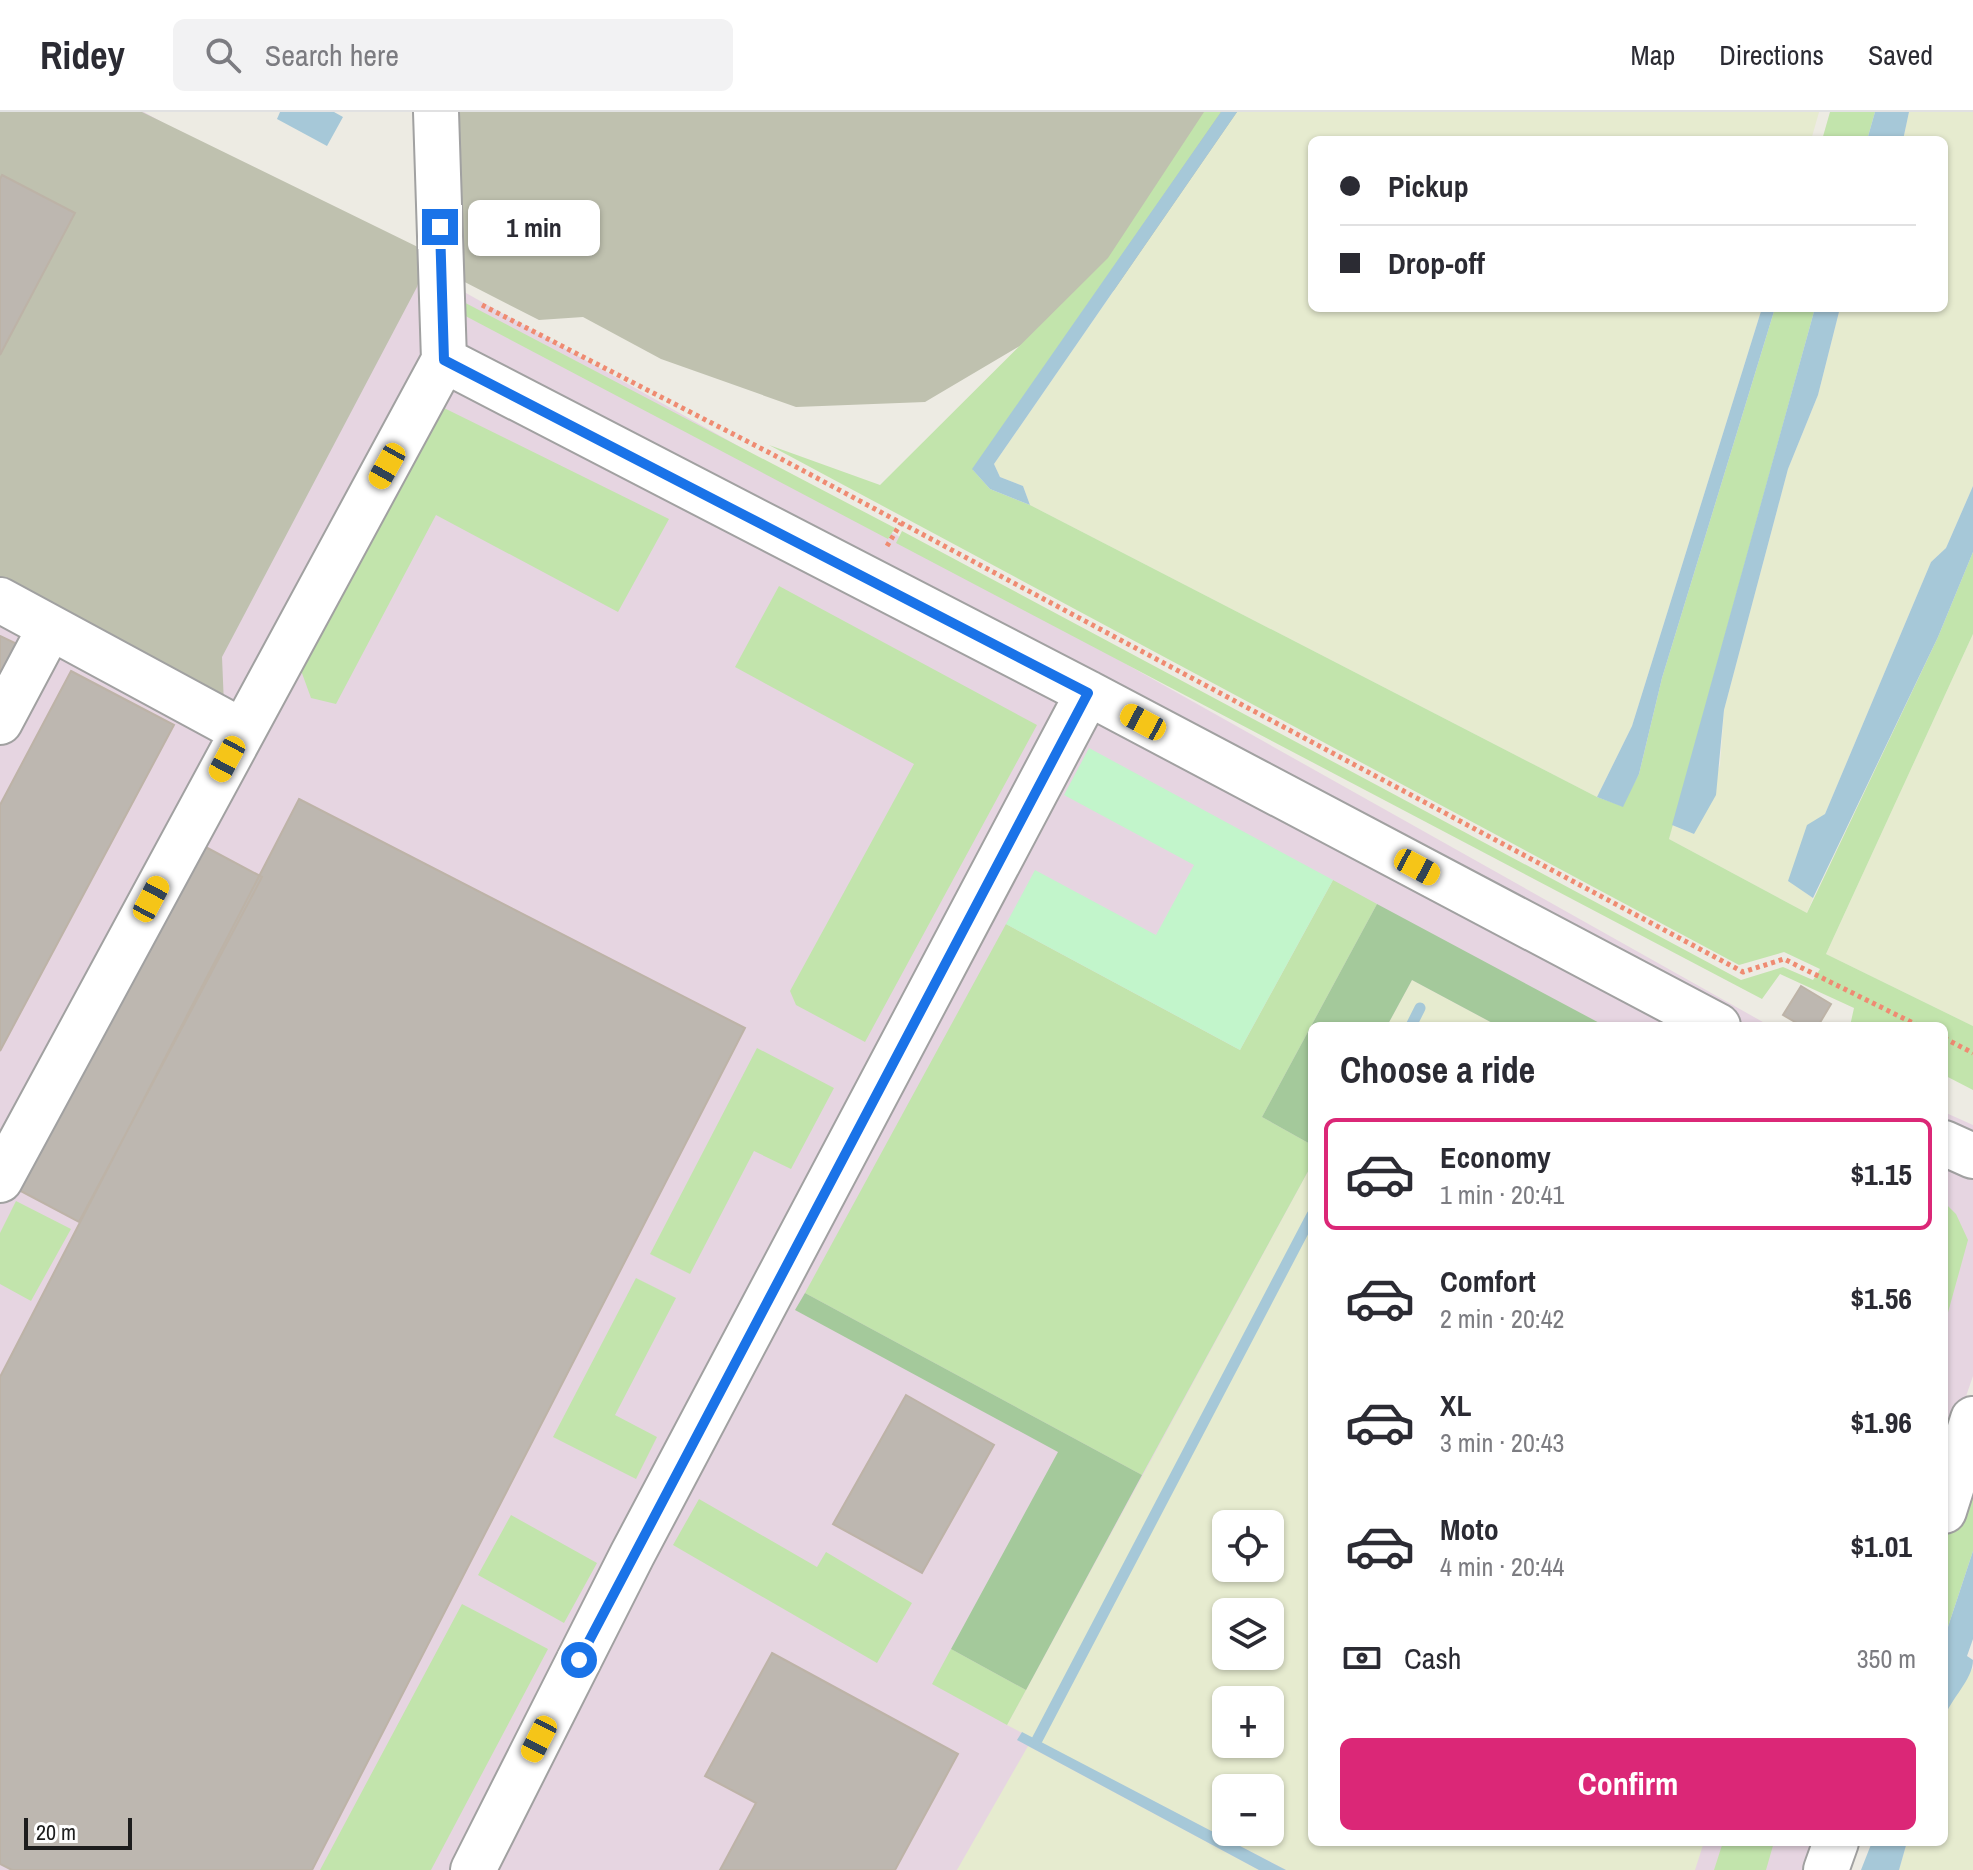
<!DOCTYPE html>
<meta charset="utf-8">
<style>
:root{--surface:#fff;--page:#f2f2f3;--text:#2b2b33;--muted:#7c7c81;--line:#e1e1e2;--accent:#db2777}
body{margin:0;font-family:"Archivo Narrow",sans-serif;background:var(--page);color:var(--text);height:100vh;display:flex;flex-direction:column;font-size:30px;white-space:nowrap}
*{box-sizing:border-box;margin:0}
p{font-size:26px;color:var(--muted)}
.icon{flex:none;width:44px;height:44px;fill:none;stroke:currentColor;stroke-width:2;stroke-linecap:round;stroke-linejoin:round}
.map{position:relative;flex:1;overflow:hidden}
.panel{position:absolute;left:1308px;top:910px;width:640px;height:824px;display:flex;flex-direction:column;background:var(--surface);border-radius:12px;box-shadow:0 2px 6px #0004}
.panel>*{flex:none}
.guide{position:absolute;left:1308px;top:24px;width:640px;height:176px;border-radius:12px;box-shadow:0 2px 6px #0004;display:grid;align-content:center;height:176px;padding:0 32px;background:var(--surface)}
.tools{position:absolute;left:1212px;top:1398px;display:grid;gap:16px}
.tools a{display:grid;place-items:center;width:72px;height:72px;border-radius:12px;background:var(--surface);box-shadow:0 2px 6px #0004;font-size:40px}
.scale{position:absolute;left:24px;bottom:20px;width:108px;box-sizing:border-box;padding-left:8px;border:4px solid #1d1d1d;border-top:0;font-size:22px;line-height:28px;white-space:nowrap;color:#1d1d1d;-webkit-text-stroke:6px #fff;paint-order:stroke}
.end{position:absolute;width:36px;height:36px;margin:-18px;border:10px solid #1a73e8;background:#fff;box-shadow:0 0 0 4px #fff}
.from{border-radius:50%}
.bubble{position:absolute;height:56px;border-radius:12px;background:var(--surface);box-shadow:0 2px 6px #0004;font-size:26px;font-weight:800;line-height:56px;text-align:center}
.car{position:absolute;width:24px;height:48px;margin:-24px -12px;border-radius:10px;box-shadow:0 0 6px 2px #0007;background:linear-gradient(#f5c518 24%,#345 0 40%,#f5c518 0 76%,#345 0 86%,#f5c518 0)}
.guide b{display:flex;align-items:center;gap:28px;height:76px;font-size:30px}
.guide b+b{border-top:2px solid var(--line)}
.guide i{width:20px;height:20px;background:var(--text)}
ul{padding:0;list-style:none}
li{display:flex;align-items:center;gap:24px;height:112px;margin:0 16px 12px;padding:0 16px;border:4px solid transparent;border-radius:12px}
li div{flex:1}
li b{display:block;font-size:30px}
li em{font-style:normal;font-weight:800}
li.active{border-color:var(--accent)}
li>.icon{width:72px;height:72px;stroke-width:1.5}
h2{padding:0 32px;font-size:36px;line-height:96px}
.pay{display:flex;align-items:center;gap:20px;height:88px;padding:0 32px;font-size:30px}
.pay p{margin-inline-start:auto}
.button{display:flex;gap:16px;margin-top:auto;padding:16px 32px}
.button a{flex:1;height:92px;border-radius:12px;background:var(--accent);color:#fff;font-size:32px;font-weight:800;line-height:92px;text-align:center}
header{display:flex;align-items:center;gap:48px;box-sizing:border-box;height:112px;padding:0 40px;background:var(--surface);border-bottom:2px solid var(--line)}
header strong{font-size:38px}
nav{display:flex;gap:44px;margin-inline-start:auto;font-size:28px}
.search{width:560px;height:72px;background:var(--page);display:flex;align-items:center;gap:20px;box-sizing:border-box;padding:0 28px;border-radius:12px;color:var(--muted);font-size:30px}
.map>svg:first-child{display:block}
</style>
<header>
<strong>Ridey</strong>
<div class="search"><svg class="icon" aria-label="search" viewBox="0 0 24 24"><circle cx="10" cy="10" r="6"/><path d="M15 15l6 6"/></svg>Search here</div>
<nav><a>Map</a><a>Directions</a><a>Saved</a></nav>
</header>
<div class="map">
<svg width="1973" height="1758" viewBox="0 0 1973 1758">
<rect width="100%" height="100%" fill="#edebe3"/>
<path fill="#e6d5e1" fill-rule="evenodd" d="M0 0H144L1770 914H1312V1730H1813L1804 1758H0ZM1226 1412H1270V1456H1226ZM1226 1500H1270V1544H1226ZM1226 1588H1270V1632H1226ZM1226 1676H1270V1720H1226Z
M1944 1000 1973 1013V1264L1944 1348Z"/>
<path fill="#bfc1af" d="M0 0H142L428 140 417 175 222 545 224 593 0 475Z
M449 0H1326L1240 104 925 290 796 295 661 247 583 205 539 208 453 164Z"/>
<path fill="#e6ebcf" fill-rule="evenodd" d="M1237 0H1819L1811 28H1312V196H1762L1632 614 1597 685 1030 393 1023 374 1000 365 994 352Z
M1909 0H1973V374L1946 436 1931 450 1825 702 1789 769 1813 786 1807 801 1669 727 1672 713 1694 722 1720 653 1724 598 1788 357 1818 283 1840 196H1944V28H1903Z
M1973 522V914L1826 842Z
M1412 868 1498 914H1387Z
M1312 1052V1730H1704L1695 1758H1286L1007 1613ZM1226 1412H1270V1456H1226ZM1226 1500H1270V1544H1226ZM1226 1588H1270V1632H1226ZM1226 1676H1270V1720H1226Z
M1973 1556V1758H1899L1907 1730H1944V1607L1949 1591Z
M1028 1634 1259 1758H957Z"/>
<path fill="#c2e4ac" d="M1204 0H1221L973 358 990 377 1030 393 1597 685 1622 694 1639 662 1662 566 1775 196H1815L1669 727 1807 801 1938 525 1973 440V522L1826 842 1973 914V978L1944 963V914H1850L1854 896 1780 862 1762 887 896 431 902 419 1741 868 1783 855 1813 868 1820 857 1784 840 1739 853 769 333 880 373 1108 146Z
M1830 0H1875L1867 28H1822Z
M454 185 895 416 888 427 456 199Z
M442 295 669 407 618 500 436 403 336 592 311 586 299 553Z
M779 474 1037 613 865 930 796 893 790 879 914 652 735 555Z
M1333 768 1377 792 1262 1005 1312 1033V1052L1142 1363 805 1181 1006 812 1240 938Z
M757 936 834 976 791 1057 754 1039 690 1162 650 1142Z
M16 1089 71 1117 31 1189 0 1172V1121Z
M1944 1090 1956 1102 1968 1128 1944 1215Z
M636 1166 676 1186 615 1303 657 1325 636 1367 553 1325Z
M1973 1341V1439L1944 1527V1432Z
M699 1387 817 1455 826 1440 912 1491 877 1551 673 1433Z
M511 1403 597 1451 564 1511 478 1463Z
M462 1492 548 1537 431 1758H320Z
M951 1537 1026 1578 1007 1613 932 1572Z
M1723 1730H1774L1766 1758H1714Z"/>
<path fill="#a4c99b" d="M1377 792 1605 914H1498L1412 868 1387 914H1312V1033L1262 1005Z
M805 1181 1142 1363 1026 1578 951 1537 1058 1340 795 1198Z"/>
<path fill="#c2f5cb" d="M1089 636 1333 768 1240 938 1006 812 1035 758 1156 823 1194 753 1064 683Z"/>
<path fill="#a6c8d8" d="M280 0H334L343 5 327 34 277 7Z
M1221 0H1237L994 352 1000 365 1023 374 1030 393 990 377 972 357Z
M1875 0H1909L1903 28H1867Z
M1762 196H1775L1662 566 1639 662 1623 695 1597 685 1632 614Z
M1815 196H1840L1818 283 1788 357 1724 598 1716 683 1694 722 1672 713Z
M1973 374V440L1938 525 1813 786 1788 769 1807 713 1825 702 1931 450 1946 436Z
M1973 1439V1527L1967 1544 1973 1548C1973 1568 1950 1587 1944 1607V1527Z
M1022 1620 1286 1758H1259L1017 1628Z
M1872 1730H1907L1899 1758H1861Z"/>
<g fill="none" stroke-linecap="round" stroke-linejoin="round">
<path stroke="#a6c8d8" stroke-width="11" d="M1411 914 1420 896
M1037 1628 1312 1103"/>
</g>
<path fill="#bdb7b0" stroke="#bdb3a7" stroke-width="2" d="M2 63 75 101 0 243V67Z
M0 524 19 533 0 569Z
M71 559 174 613 0 939V693Z
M299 687 745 916 312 1758H12L0 1752V1265Z
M200 732 262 765 79 1110 17 1077Z
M1801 874 1831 892 1818 914H1802L1783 903Z
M906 1283 994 1333 922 1461 833 1412Z
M772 1541 958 1642 895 1758H720L756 1691 705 1664Z"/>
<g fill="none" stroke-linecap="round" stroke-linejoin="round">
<g stroke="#a1a1a1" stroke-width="48">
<path id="minor" d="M436 0 444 248
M0 488 242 619
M0 610 50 516
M1944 1031 1973 1044
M0 1068 444 248 1088 581 1718 914
M1944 1399 1973 1307
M473 1758 632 1443 1088 581
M1826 1758 1836 1730"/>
</g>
<path stroke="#ef8b72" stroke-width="5" stroke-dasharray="4 4" stroke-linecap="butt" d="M482 193 770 341 1743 860 1784 847 1919 914
M887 434 901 411
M1944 926 1973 941"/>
<use href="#minor" stroke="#fff" stroke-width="44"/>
</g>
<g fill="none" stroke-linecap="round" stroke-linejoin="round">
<path stroke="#1a73e8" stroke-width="10" d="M440 115 444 248 1088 581 579 1548"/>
</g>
</svg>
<div class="tools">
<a><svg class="icon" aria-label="locate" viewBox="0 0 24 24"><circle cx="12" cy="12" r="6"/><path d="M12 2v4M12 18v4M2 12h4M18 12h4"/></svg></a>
<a><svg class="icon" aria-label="layers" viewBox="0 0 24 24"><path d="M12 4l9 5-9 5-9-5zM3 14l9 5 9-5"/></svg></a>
<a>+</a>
<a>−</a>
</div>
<div class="scale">20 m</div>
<i class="end from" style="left:579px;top:1548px"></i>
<i class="end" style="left:440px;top:115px"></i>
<div class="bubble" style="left:468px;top:88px;width:132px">1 min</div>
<i class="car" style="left:387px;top:354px;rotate:209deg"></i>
<i class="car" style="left:1143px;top:610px;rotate:298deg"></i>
<i class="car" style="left:227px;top:647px;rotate:208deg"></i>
<i class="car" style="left:1417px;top:755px;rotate:118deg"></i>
<i class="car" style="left:151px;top:787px;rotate:28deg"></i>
<i class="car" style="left:539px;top:1627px;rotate:207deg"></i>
<div class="guide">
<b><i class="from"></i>Pickup</b>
<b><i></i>Drop-off</b>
</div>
<section class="panel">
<h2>Choose a ride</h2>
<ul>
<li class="active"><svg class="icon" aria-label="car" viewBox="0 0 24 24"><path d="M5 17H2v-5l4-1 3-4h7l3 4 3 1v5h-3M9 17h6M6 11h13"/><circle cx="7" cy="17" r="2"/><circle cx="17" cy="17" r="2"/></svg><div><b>Economy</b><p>1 min · 20:41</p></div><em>$1.15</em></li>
<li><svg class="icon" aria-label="car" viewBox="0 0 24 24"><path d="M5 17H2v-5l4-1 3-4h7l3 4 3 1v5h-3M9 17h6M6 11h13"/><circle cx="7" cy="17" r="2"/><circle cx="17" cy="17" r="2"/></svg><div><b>Comfort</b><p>2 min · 20:42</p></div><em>$1.56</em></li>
<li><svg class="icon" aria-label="car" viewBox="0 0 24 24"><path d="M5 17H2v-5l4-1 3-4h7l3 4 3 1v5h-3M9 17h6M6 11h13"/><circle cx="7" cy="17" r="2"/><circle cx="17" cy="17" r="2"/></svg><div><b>XL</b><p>3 min · 20:43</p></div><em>$1.96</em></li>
<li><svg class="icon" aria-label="car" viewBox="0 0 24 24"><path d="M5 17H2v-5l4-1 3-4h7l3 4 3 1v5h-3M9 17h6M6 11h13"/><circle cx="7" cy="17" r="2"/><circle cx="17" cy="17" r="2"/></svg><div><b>Moto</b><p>4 min · 20:44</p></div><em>$1.01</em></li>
</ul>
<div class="pay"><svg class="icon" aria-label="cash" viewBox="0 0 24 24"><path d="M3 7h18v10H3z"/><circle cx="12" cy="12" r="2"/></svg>Cash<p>350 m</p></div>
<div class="button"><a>Confirm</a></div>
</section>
</div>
